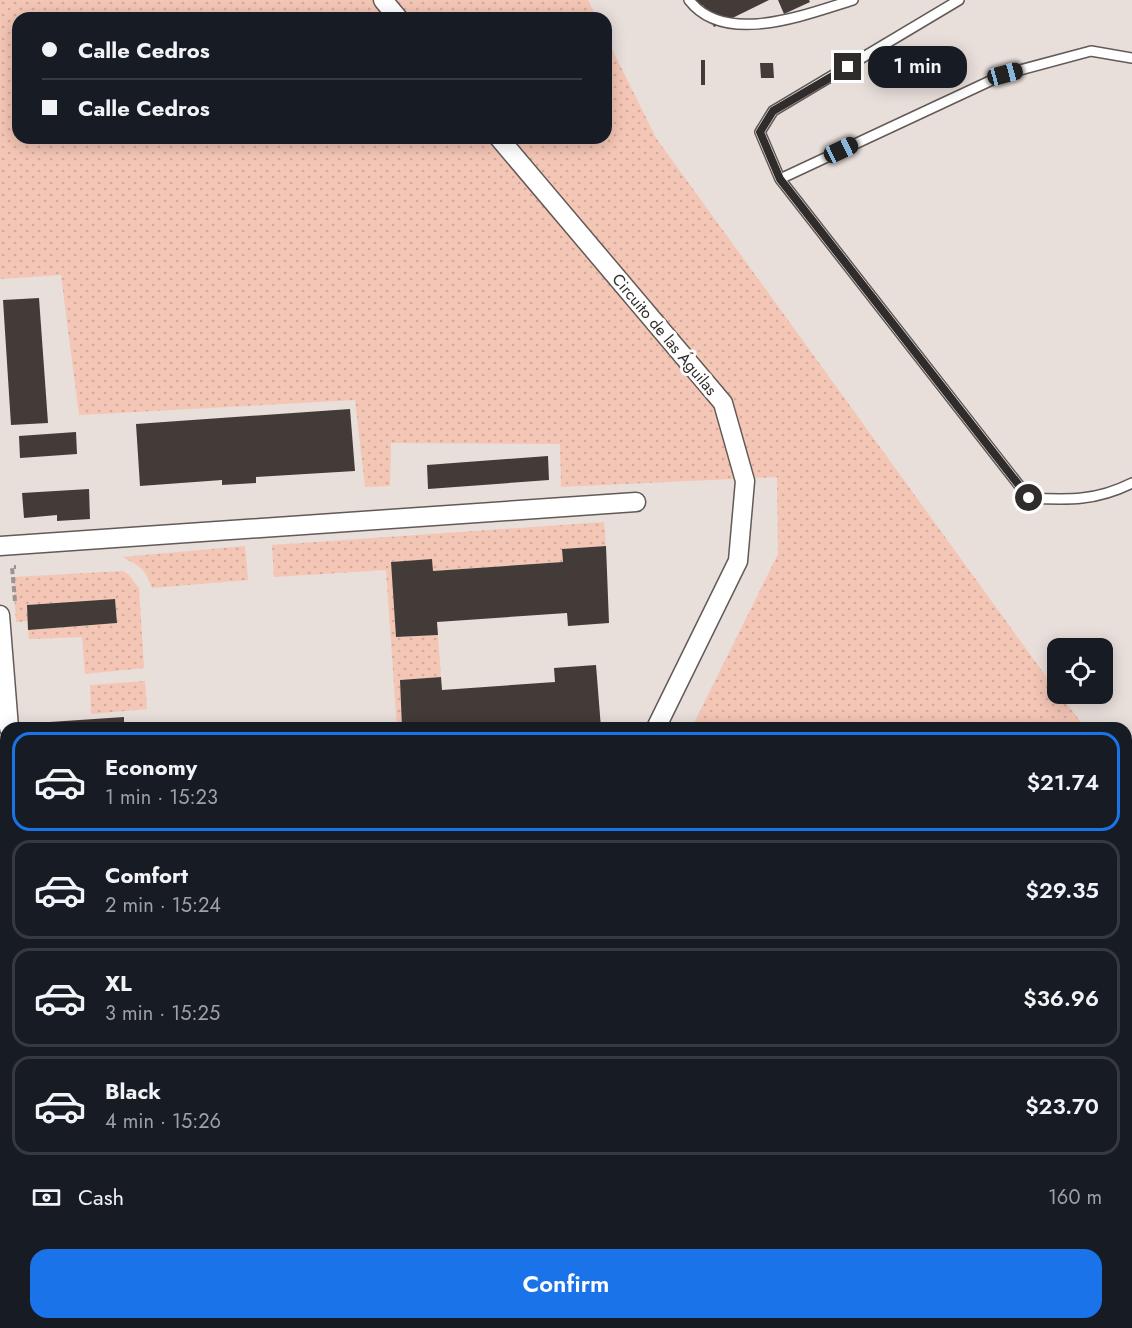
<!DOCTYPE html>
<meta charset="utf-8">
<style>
:root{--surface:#171b24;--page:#242831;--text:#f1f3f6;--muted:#9ea1a6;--line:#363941;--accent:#1a73e8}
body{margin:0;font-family:Jost,sans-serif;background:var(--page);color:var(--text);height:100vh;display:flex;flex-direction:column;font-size:22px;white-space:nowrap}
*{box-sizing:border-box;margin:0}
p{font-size:20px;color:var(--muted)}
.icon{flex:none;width:33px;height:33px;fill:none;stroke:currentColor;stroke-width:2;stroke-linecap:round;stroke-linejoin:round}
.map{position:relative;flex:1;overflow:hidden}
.panel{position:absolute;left:0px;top:722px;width:1132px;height:608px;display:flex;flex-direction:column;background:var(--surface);border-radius:18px 18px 0 0;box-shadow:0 3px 15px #0003}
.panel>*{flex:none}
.banner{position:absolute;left:12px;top:12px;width:600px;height:132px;border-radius:18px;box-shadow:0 3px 15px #0003;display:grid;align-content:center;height:132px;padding:0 30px;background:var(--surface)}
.buttons{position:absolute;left:1047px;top:638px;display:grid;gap:12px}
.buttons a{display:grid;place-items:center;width:66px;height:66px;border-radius:12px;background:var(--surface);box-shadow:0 3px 15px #0003;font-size:30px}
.end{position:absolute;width:27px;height:27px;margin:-14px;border:8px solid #302c2b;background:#fff;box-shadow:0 0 0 3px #fff}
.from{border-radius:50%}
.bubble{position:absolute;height:42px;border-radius:18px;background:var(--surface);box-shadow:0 3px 15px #0003;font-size:20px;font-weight:600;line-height:42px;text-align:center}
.car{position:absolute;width:18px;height:36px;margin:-18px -9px;border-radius:8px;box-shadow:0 0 4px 2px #0007;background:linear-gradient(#222 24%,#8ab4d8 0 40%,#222 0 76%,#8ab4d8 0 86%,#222 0)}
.banner b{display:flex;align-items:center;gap:21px;height:57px;font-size:22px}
.banner b+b{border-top:2px solid var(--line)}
.banner i{width:15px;height:15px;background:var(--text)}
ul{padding:10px 0 0;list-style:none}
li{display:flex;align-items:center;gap:18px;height:99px;margin:0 12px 9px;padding:0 18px;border:3px solid var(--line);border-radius:18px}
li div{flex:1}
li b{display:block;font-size:22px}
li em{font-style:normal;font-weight:600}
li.active{border-color:var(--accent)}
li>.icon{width:54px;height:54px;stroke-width:1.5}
.pay{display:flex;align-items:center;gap:15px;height:66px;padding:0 30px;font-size:22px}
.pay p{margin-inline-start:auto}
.primary-button{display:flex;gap:12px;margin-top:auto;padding:12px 30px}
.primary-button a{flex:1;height:69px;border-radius:18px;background:var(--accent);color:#fff;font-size:24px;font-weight:600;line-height:69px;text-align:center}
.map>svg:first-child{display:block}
</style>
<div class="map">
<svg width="1132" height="1328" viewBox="0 0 1132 1328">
<defs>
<pattern id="grass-dots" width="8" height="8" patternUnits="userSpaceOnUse" patternTransform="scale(1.5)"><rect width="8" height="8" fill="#f4c6b6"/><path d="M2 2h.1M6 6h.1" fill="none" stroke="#d2aa9d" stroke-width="1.8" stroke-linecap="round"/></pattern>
<pattern id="park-tufts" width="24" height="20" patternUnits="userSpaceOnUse" patternTransform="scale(1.5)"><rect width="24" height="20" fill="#f4c6b6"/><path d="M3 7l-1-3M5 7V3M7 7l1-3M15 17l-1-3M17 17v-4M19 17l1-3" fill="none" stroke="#d2aa9d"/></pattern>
</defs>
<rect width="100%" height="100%" fill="#e8deda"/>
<path fill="url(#grass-dots)" d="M0 0H588L597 18H18V138H606V37L656 138 1058 693 1085 727H692L778 554 777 477 561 487 560 444 391 443 390 486 365 487 355 400 79 415 61 275 0 279Z
M604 522 606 546 562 549 563 562 433 571 432 559 391 562 396 637 438 635 441 677 400 680 402 727 397 728 386 570 274 577 272 545Z
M245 546 248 580 152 588C145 568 140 566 122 557Z
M123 571 129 575 139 588 144 668 85 674 82 637 29 639 28 630 117 623 115 599 27 605 28 621 16 622 13 577Z
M145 681 147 709 91 714 90 685Z
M1127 749 1132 752V1145H1127Z
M0 868 6 961V1323H192L194 1328H0Z
M626 1323H831L833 1328H629Z"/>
<path fill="url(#park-tufts)" d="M192 1323H580L582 1328H194Z"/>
<path fill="#f4c6b6" d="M1132 1191V1328H1089L1088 1323H1126V1192Z"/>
<path fill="#433b38" d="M695 0H769L714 27 703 5 699 8Z
M778 0H809L810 2 784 14Z
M701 60H705V85H701Z
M760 63H773L774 78H761Z
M39 298 48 423 11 425 3 300Z
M350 409 355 471 256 477V483L222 485V480L140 486 136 424Z
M76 432 77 454 20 458 19 436Z
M548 456 549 480 428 489 427 465Z
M89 489 90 519 57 521V515L24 518 22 493Z
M606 546 609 623 568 626 567 613 437 622 438 635 396 637 391 562 432 559 433 571 563 562 562 549Z
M115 599 117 623 28 630 27 605Z
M596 665 601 728H402L400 680 441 677 442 690 555 682 554 668Z
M124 717V728H35V723Z"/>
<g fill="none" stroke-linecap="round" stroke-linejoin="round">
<g stroke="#625a57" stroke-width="12">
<path id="lane" d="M689 0C725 47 807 14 853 0
M959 0 773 111 760 132 780 179 1029 498C1069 500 1096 501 1132 483
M780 179 1005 74 1091 51 1132 58"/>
</g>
<g stroke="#625a57" stroke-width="21">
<path id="street" d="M383 0 398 18
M499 138 723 403 745 481 738 561 656 728
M0 546 636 502
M0 615 9 728
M0 1194 6 1193
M598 1323 600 1328
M852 1323 854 1328"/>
</g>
<path stroke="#9b9491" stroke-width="4" stroke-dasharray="6 3" stroke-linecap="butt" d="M15 601 12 567H16"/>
<use href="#lane" stroke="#fff" stroke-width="9"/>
<use href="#street" stroke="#fff" stroke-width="18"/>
</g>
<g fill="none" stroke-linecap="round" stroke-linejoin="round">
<path stroke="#302c2b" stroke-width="8" d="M848 67 773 111 760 132 780 179 1029 498"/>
</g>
<g text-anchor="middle" stroke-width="6" stroke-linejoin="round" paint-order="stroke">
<g font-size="16" fill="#302c2b" stroke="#fff">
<text transform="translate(665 334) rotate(50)" y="6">Circuito de las Águilas</text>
</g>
</g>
</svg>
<div class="buttons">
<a><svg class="icon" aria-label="locate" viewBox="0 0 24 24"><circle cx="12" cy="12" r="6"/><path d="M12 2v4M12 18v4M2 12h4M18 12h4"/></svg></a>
</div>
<i class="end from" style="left:1029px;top:498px"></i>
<i class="end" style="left:848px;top:67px"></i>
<div class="bubble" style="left:868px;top:46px;width:99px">1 min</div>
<i class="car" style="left:1005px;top:74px;rotate:75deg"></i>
<i class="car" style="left:841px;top:150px;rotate:65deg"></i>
<div class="banner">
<b><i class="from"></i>Calle Cedros</b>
<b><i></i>Calle Cedros</b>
</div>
<section class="panel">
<ul>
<li class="active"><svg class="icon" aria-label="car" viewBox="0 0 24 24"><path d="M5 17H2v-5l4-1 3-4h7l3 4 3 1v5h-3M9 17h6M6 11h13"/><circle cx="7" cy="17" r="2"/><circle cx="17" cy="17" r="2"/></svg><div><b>Economy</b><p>1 min · 15:23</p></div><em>$21.74</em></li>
<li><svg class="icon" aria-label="car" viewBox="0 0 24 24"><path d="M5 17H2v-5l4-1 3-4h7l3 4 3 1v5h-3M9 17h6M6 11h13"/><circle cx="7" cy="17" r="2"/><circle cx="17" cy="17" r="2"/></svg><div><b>Comfort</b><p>2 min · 15:24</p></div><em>$29.35</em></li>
<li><svg class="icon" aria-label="car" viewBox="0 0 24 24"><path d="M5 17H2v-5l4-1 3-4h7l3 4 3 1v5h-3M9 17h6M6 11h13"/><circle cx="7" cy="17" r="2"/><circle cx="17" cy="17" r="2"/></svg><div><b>XL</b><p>3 min · 15:25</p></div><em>$36.96</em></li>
<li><svg class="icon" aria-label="car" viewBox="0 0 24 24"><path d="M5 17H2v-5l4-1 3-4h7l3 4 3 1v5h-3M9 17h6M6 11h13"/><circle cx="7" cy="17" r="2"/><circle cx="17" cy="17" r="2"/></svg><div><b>Black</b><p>4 min · 15:26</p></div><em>$23.70</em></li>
</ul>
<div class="pay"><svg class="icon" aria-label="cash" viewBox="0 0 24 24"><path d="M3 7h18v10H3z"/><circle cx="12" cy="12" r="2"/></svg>Cash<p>160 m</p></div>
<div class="primary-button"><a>Confirm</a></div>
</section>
</div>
